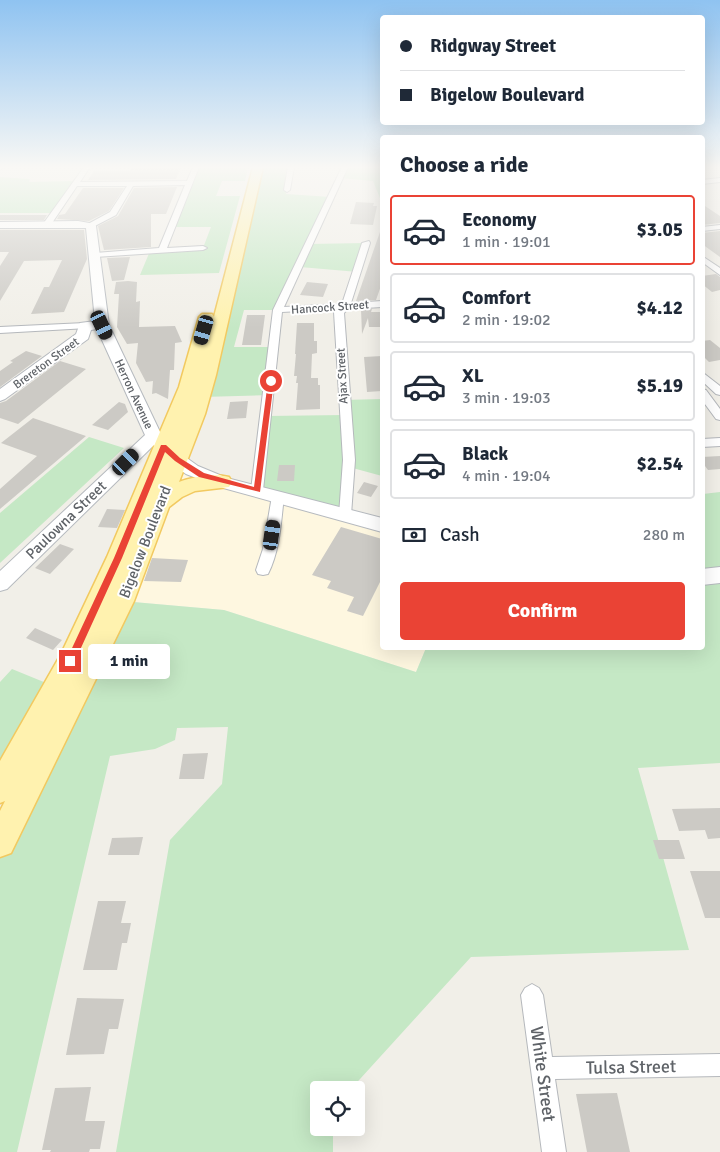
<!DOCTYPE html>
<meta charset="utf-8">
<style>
:root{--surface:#fff;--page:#f2f2f3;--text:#1f2937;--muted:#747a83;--line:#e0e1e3;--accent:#ea4335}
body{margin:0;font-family:Signika,sans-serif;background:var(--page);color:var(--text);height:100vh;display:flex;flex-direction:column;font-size:19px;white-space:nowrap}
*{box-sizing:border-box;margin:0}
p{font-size:16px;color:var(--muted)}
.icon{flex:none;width:28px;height:28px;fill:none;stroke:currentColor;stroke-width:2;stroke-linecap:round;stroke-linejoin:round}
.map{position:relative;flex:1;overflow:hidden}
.details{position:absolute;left:380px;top:135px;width:325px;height:515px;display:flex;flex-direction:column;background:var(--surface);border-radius:5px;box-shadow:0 5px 20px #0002}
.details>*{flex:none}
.hud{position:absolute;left:380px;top:15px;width:325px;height:110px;border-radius:5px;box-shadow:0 5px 20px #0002;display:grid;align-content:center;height:110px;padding:0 20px;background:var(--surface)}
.fabs{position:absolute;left:310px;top:1081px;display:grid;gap:10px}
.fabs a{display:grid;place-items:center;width:55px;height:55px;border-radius:5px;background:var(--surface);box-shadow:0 5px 20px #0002;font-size:25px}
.end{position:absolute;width:22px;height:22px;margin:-11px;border:6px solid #ea4335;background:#fff;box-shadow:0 0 0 2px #fff}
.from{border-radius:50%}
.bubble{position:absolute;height:35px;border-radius:5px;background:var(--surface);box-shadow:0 5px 20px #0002;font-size:16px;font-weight:800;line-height:35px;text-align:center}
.car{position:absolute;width:15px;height:30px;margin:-15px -8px;border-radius:6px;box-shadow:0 0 4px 1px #0007;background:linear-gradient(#222 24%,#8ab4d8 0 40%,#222 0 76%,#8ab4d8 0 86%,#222 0)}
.hud b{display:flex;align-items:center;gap:18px;height:48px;font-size:19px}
.hud b+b{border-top:1px solid var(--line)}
.hud i{width:12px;height:12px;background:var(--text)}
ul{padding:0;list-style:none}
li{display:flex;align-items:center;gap:15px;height:70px;margin:0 10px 8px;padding:0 10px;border:2px solid var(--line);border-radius:5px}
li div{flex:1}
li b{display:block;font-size:19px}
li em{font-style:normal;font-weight:800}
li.selected{border-color:var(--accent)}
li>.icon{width:45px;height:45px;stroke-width:1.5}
h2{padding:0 20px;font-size:22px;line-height:60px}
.pay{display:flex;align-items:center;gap:12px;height:55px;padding:0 20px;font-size:19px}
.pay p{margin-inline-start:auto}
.primary-button{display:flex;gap:10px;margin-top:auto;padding:10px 20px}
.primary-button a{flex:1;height:58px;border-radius:5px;background:var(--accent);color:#fff;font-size:20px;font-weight:800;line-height:58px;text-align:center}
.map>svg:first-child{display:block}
</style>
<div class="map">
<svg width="720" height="1152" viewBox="0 0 720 1152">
<rect width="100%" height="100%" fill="#f1efe8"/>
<path fill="#fef7e0" d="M178 460 257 490 382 525V648H426L416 672 224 610 123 601Z"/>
<path fill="#c5e8c5" d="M196 167H248L245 181H222L216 196H240L219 273 140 275 150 251 203 248 211 227H171Z
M258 167H291L286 194 331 197 309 244 366 243 358 272 300 267 278 310H244L234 347H274L269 395 202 397Z
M345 167H382V203L373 181 340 178Z
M0 177 30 179 29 182 77 181 56 213H0Z
M382 399V476L349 467 345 515 257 490 267 416 344 415 343 400Z
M89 437 124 448 0 563V513Z
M720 492V763L638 768 689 950 471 957 350 1090H319V1128H333V1152H116L170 840 222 784 228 727 177 728 175 740 155 749 110 756 17 1152H0V842L122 601 224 610 416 672 426 648H702L703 494Z
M12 669 56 687 0 789V682Z"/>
<path fill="#cccac5" d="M132 167H181L176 179 88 180 94 171H130Z
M177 187 166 214H151V247L104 250 98 226 118 216 134 188Z
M83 188H124L109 211 89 221 57 219 59 215 65 214Z
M356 202 374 203 373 206H377L373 225 350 224Z
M702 204 720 216V223L702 225Z
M0 215H47L44 220H0Z
M381 229 382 283 376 300 356 301Z
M0 230H84L87 259 64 312 31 314 44 287H49L62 260 24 261 0 301V266L9 252H0Z
M720 231V257L702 244V233Z
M130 257 124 280 112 281 107 258Z
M716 274 720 277V290L712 292 702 284V276Z
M128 281 137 282 136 302 140 301 139 327 175 326 182 342 175 343 174 370H170L168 399 156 393 152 394 153 381 146 382 136 363 138 343 127 344 117 327 119 294H114L116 282Z
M307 282 328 284 323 297 300 295Z
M372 309 371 312H382V327H369L368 318 362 334 361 310Z
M247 315H265L261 345H242Z
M297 323H314V341H317V353L312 354 311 378H318V385H320V409L296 410 298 383H296L297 376H294L296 354H295Z
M710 340 720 348V360L709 362 702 355V341Z
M26 351 42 356 0 387V371L13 362 10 361Z
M382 356V391L367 392 364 357Z
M60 361 86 369 18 424 0 418V403L6 401Z
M248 401 246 418 227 419 230 402Z
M119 402 125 404 128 412 108 430 92 425Z
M33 418 86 436 0 509V489L37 456 1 443Z
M720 456V469L708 470 702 462V457Z
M279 465H295L294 481H277Z
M364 482 378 486 371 497 357 493Z
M107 509 125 510 117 528 98 527Z
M341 527 382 539V578L363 616 347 611 354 597 327 588 331 581 312 575Z
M60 544 74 549 50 574 35 568Z
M152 558 188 560 181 582 144 581Z
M35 628 62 640 53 650 26 638Z
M208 753 204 779H179L183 754Z
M720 808V838L708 839 705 830 679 831 672 809Z
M143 837 139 855H108L112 838Z
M653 840H679L685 859H659Z
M690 871H720V918H705Z
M98 901H126L121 923H131L127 943H122L117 970H83Z
M77 998 124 999 118 1029H109L104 1054 66 1055Z
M91 1087 85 1121H105L100 1149H90L89 1152H50L51 1150H42L55 1088Z
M617 1093 630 1152H587L576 1094Z"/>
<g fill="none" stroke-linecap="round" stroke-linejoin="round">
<g stroke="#b5b8bc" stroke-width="2">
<path id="street" d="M0 167H5L0 170Z
M84 167H90L80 182 187 181 193 167H199L167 248 203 246 207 248 203 250 95 257 91 255 95 253 159 248 185 185 133 186 116 215 91 228H88V224L110 212 127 186H77L50 226H44L43 224Z
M288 167H294L290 190 287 192 284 190Z
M342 167H348L284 307 342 304 362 243 369 241 370 243 351 303 382 301V307L348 309 344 313 355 460 351 515 349 518H341L339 515 343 460 334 312 337 309 282 312 263 490 257 494 251 490 273 310Z
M720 178V182L702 184V180Z
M720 225V229L702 231V227Z
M702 256 720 268V275L702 262Z
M85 323 90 326 88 328 0 333V327Z
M702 372 720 386V395L716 394 702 381Z
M702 389 706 390 720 409V420L716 419 702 400Z
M720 438V446L702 447V439Z
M278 492 284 496C281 521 280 551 268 574L263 575 258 574 256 570 263 549 272 496Z
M532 984 539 988 543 995 552 1057 720 1054V1076L555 1079 566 1152H542L521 995 525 988Z"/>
</g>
<g stroke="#b6babf" stroke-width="2">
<path id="secondary" d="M78 221 95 224 96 226 109 325 161 434 184 456 198 466 227 478 382 518V532L216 486 186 474 172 464 154 445 7 589 0 591V571L145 435 97 329 91 330 88 339 5 399 0 401V389L76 334 80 323 95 321 86 228H0V222Z
M720 567V583L702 585V569Z"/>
</g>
<g stroke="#f2c960" stroke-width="3">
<path id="primary" d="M253 167H263L216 375 205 414 179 482C194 477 213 473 229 477L232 482 229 487 195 491 182 497 169 507 134 601 11 853 0 857V811L5 801 0 803V761L61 654 107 557 179 387 199 317 202 314H212L214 317Z"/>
</g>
<use href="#street" fill="#fff" fill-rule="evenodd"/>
<use href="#secondary" fill="#fff" fill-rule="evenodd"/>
<use href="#primary" fill="#fff2af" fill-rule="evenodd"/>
</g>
<linearGradient id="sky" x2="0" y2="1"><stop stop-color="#8fc3f1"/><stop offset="0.51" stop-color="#f9f8f5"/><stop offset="1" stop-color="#f9f8f5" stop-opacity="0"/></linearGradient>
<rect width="720" height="328" fill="url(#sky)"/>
<path fill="#ea4335" d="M271 379 274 381 260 492 199 477 175 461 165 452 122 558 75 661 70 665 67 664 66 661 114 558 161 445H166L180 458 204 473 254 487 268 381Z"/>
<g text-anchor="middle" stroke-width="4" stroke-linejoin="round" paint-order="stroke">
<g font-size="12" fill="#5f6368" stroke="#fff">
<text transform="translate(330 307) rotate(-4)" y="4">Hancock Street</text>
<text transform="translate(46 363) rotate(-36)" y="4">Brereton Street</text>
<text transform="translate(342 376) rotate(-93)" y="4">Ajax Street</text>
<text transform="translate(134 394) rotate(65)" y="4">Herron Avenue</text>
</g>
<g font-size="15" fill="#5f6368" stroke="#fff">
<text transform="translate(66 520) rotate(-44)" y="5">Paulowna Street</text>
<text transform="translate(145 542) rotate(-69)" y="5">Bigelow Boulevard</text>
</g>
<g font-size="18" fill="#5f6368" stroke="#fff">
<text transform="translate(631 1067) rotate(-1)" y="6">Tulsa Street</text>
<text transform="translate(543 1074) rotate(82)" y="6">White Street</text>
</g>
</g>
</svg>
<div class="fabs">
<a><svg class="icon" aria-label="locate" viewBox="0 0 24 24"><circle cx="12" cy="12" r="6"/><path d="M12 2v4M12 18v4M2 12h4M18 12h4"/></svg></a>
</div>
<i class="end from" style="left:271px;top:381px"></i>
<i class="end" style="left:70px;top:661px"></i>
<div class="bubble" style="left:88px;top:644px;width:82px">1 min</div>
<i class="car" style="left:102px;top:325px;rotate:155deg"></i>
<i class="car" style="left:204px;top:330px;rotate:196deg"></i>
<i class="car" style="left:126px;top:462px;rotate:45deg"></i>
<i class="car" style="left:272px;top:535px;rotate:8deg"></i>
<div class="hud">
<b><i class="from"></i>Ridgway Street</b>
<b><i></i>Bigelow Boulevard</b>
</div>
<section class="details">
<h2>Choose a ride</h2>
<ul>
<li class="selected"><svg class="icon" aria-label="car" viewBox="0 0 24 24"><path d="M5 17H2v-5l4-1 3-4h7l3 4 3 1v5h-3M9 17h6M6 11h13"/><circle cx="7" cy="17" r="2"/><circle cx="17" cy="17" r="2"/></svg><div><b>Economy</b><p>1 min · 19:01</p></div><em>$3.05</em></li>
<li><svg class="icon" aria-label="car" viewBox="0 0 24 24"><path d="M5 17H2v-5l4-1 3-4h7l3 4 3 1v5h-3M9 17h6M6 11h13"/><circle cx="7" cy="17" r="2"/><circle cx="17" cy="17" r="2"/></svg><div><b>Comfort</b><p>2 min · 19:02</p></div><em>$4.12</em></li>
<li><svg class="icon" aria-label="car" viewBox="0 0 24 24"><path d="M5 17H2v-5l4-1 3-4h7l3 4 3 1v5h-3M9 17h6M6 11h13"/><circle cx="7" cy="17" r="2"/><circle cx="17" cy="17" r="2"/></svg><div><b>XL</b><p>3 min · 19:03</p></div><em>$5.19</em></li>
<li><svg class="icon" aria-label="car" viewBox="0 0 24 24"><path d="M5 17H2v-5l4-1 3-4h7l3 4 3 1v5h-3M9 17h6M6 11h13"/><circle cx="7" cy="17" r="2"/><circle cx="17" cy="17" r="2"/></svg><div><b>Black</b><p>4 min · 19:04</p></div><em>$2.54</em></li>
</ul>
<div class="pay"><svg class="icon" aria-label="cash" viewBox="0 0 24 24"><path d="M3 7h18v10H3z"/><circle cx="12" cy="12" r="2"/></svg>Cash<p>280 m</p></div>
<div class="primary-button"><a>Confirm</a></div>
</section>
</div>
